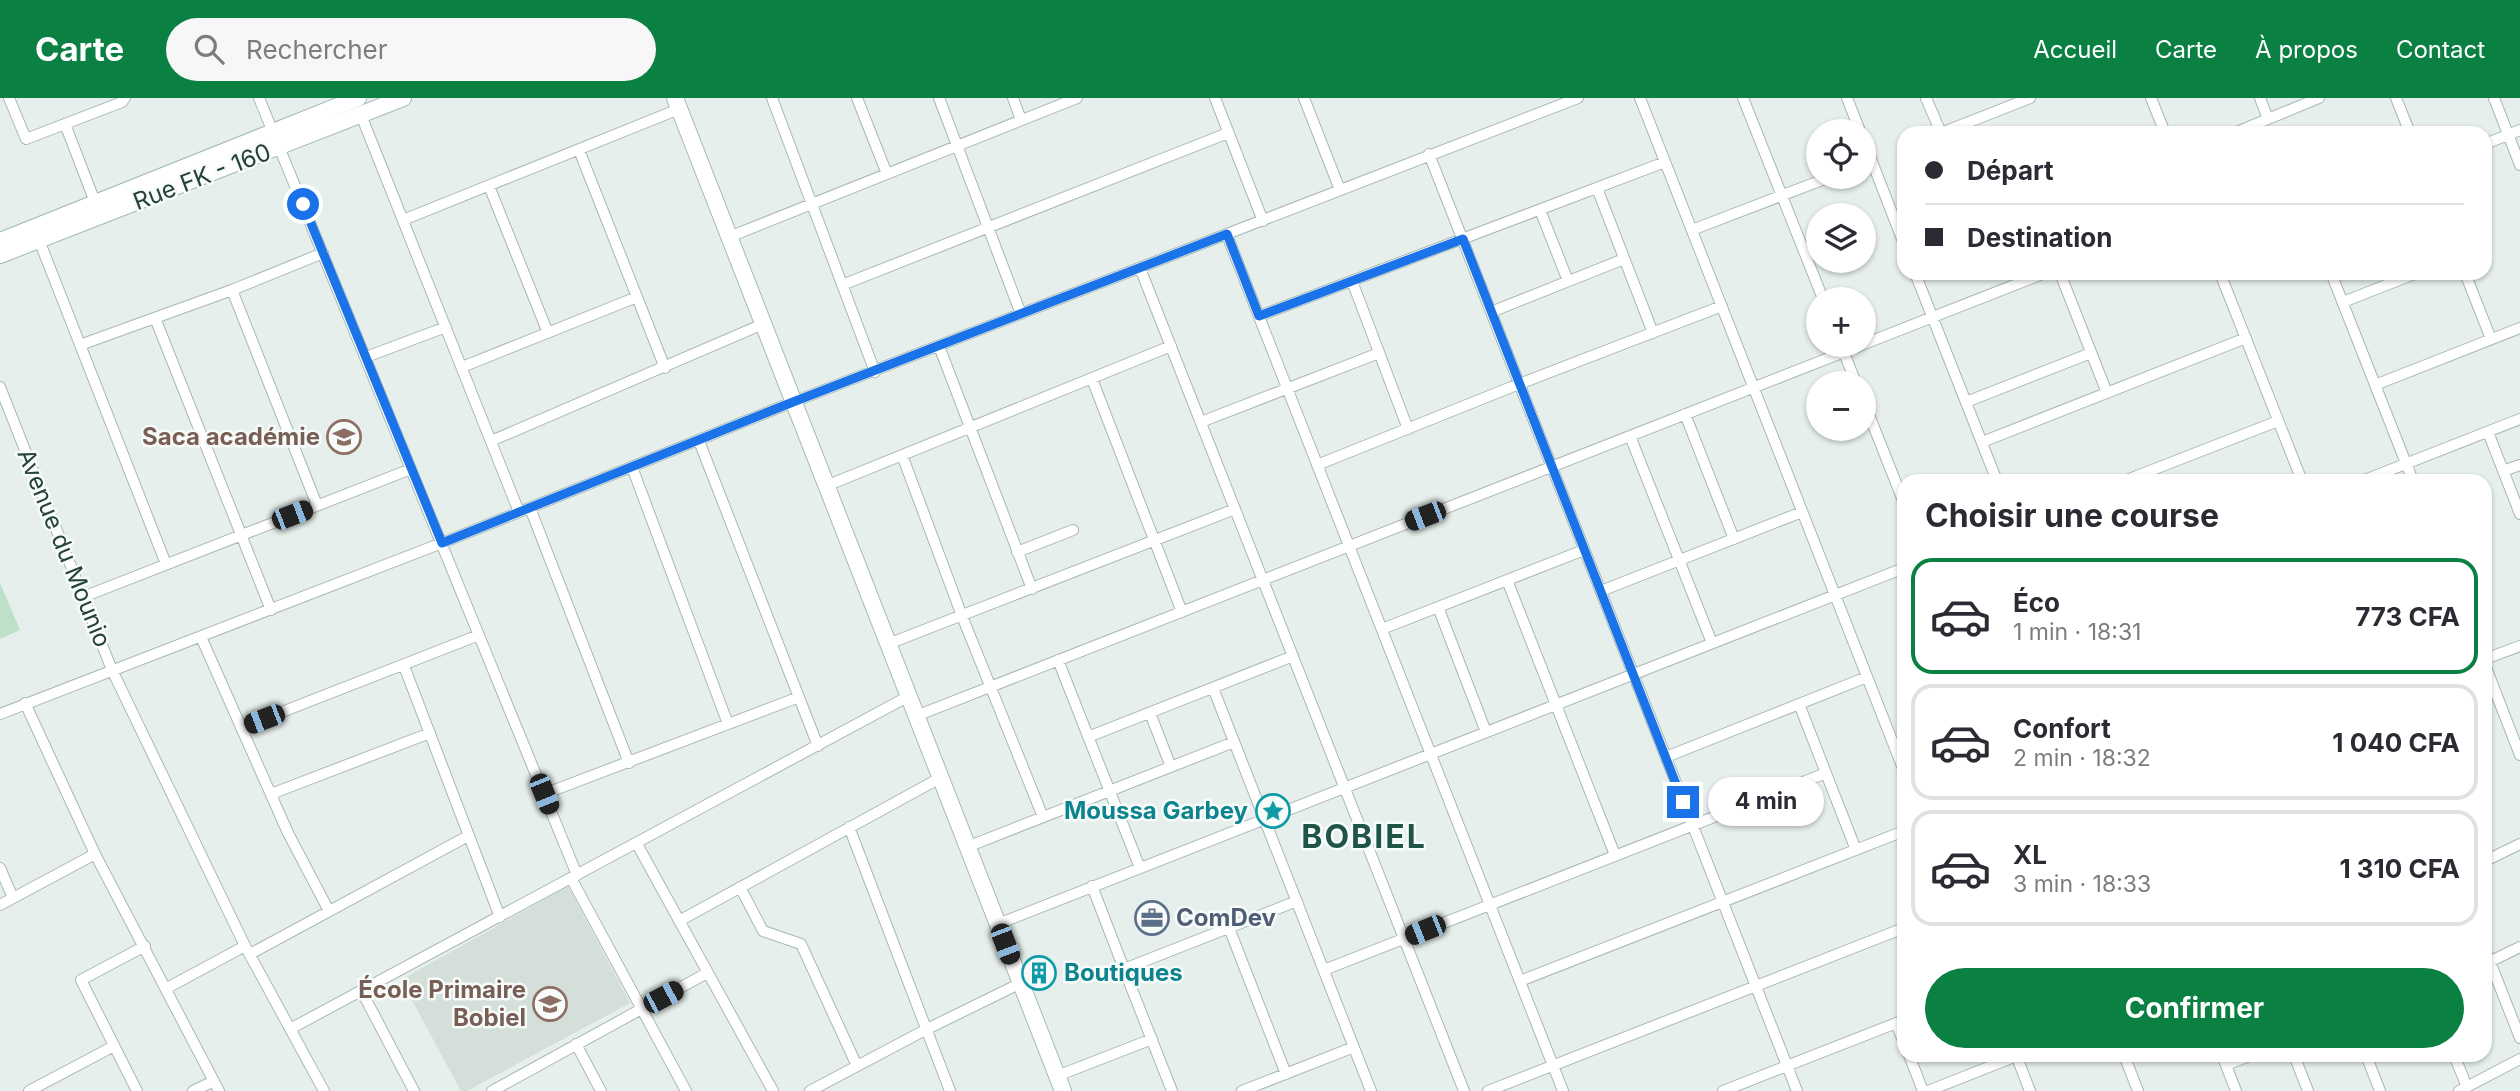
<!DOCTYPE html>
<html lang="fr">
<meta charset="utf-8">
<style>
:root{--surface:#fff;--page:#f7f7f7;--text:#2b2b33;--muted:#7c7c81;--line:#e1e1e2;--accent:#0b8043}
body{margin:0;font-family:Inter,sans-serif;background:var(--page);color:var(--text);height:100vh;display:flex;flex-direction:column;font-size:26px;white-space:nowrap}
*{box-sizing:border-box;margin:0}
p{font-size:23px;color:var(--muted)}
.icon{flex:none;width:38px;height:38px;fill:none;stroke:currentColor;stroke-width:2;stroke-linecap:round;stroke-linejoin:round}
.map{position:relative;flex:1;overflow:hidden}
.details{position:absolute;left:1897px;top:376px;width:595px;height:588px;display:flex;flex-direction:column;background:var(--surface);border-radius:21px;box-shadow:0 2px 5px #0004}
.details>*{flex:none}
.top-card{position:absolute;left:1897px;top:28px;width:595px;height:154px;border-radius:21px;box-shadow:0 2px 5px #0004;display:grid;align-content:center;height:154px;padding:0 28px;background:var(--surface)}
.fabs{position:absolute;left:1806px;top:21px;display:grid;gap:14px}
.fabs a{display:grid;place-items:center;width:70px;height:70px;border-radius:50%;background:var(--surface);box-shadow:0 2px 5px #0004;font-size:35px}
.end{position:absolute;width:32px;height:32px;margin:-16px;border:9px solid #1a73e8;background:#fff;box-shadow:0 0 0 4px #fff}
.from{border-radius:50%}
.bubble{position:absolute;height:49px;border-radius:24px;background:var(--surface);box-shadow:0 2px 5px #0004;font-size:23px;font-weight:700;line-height:49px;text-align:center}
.car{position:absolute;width:21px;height:42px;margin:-21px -10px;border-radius:9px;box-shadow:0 0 5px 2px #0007;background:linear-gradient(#222 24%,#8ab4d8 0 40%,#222 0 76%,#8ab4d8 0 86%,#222 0)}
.top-card b{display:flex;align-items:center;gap:24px;height:66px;font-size:26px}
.top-card b+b{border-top:2px solid var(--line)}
.top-card i{width:18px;height:18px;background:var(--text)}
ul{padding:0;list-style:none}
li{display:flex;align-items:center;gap:21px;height:116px;margin:0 14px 10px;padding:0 14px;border:4px solid var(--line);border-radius:21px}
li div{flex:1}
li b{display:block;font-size:26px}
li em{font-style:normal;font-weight:700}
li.active{border-color:var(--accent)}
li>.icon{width:63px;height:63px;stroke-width:1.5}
h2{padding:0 28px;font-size:32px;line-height:84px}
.action{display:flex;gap:14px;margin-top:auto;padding:14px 28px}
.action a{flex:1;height:80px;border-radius:42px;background:var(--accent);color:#fff;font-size:28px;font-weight:700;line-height:80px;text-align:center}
header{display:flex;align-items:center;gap:42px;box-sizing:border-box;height:98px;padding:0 35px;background:var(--accent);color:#fff}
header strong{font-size:33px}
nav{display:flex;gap:38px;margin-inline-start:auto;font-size:24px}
.search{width:490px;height:63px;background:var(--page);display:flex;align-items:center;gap:18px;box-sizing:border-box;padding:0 24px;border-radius:38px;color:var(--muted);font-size:26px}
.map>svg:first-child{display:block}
</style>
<header>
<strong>Carte</strong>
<div class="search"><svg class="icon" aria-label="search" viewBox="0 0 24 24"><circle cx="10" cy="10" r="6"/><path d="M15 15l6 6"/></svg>Rechercher</div>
<nav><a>Accueil</a><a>Carte</a><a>À propos</a><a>Contact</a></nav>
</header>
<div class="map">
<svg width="2520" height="993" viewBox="0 0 2520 993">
<rect width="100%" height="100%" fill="#e6efeb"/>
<path fill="#d4dfda" d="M568 788 630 905 467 993H461L401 882Z"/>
<path fill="#bfe0c8" d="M0 485 20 532 0 541Z"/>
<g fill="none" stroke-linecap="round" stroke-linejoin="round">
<g stroke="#a8b8b2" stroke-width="12">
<path id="street" d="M9 0 26 41 122 4 125 0
M259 0 577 777
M772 0 875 274
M857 0 887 76
M939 0 1021 216
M1013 0 1021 22
M1215 0 1263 123
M1304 0 1340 92
M1640 0 1904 673
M1743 0 1823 201
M1847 0 1860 33
M1926 0 1941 35
M2151 0 2165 35
M2260 0 2268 21
M2396 0 2410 35
M2494 0 2520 67
M361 17 519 414
M65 26 95 104
M1941 35 2030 0
M2234 35 2319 0
M1864 43 1904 146
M2485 46 2520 32
M579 52 665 270
M1429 56 1797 993
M489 88 548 235
M1597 90 1653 235
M1540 112 1568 183
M403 122 679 11
M1692 132 1830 79
M1227 137 1563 993
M729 139 1077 0
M39 142 166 466
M1140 170 1464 993
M1915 175 1997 383
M2060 175 2107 295
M2220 175 2302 383
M2331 175 2413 383
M2465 175 2491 241
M1352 183 1408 331
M842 187 1228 35
M232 192 317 407
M2343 204 2417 175
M1491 214 1624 161
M1259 218 1665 64
M155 220 271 512
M1864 246 2045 175
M80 247 232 192 323 155
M1841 247 1856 285
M939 248 1032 491
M366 259 446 229
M462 269 637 199
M1092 281 1182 514
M2375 287 2520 230
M0 289 112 572 245 848 324 993
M1864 304 1904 405
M1966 304 2091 255
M1685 316 1734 441
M1201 324 1379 255
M2488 334 2520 416
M1630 338 1712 545
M491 343 763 226
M699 343 818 648
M1982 344 2246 240
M902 357 962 518 1043 719
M1317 367 1519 286 1722 208
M632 369 728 626
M2503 373 2520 367
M2124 383 2278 323
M2362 383 2520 321
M826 388 1171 248
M530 410 629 665
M1017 454 1073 432
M1507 482 1615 757
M1601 493 1802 414
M83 499 411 371
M1438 509 1486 634
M1382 531 1584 452
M201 539 288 735 329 813
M888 546 1235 411
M2485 561 2520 548
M1058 562 1140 770
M2485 567 2520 657
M404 568 500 819
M1213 590 1371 993
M25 605 95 756 219 993
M1799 606 1856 752
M1150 615 1171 669
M0 616 442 445 793 304 1578 0
M916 618 1862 247
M241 630 479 537
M1088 639 1293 558
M1666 659 1867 579
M271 696 430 635
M544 696 799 599
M849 729 950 993
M637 746 773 993
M967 749 1234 644
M2485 763 2520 746
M0 770 13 800
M571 780 686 993
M1092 788 1124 871
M740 789 763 833 801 846 857 968
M0 807 95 756
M679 823 940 680
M998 826 1904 470
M1229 830 1286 976
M2485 851 2520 940
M250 856 468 738
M2485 866 2520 849
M1324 872 1826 675
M1520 883 1904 733
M167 890 245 848
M361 892 414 993
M1896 925 1904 945
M290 931 909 598
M576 946 601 993
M1909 957 1923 993
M2016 957 2030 993
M2124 957 2138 993
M2222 957 2236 993
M2294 957 2308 993
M2366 957 2380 993
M2454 957 2467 989
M2226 967 2252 957
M1057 978 1152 941
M29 993 114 948
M137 993 81 882 145 848
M193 993 214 983
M492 993 707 875
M810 993 927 931 1021 885
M1172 993 1124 871 1297 803
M1242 993 1354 949
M1488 993 1904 830
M1723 993 1904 922
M1928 993 2019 957
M2459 993 2520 961"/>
</g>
<g stroke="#a4bbb3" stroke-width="18">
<path id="secondary" d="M675 0 1063 993
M0 143 358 0
M0 157 403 0"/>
</g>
<use href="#street" stroke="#fff" stroke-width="10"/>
<use href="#secondary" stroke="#fff" stroke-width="16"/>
</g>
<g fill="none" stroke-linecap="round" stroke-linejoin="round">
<path stroke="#1a73e8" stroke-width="9" d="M303 106 442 445 793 304 1227 136 1259 218 1463 141 1683 704"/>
</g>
<defs>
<g id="school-ring" transform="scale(1.75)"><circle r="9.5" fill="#f7fbf9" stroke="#8d6e63" stroke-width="1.5"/><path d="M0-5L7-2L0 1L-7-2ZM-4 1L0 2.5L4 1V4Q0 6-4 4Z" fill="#8d6e63"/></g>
<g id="sight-ring" transform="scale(1.75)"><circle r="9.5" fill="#f7fbf9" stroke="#0f9aa8" stroke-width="1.5"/><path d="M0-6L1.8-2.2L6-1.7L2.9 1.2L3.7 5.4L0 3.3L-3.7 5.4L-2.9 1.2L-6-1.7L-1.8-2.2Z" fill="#0f9aa8"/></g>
<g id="office-ring" transform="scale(1.75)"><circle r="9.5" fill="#f7fbf9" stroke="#5c6f8a" stroke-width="1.5"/><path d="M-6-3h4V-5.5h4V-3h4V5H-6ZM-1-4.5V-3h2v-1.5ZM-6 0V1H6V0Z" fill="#5c6f8a"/></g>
<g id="building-ring" transform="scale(1.75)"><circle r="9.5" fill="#f7fbf9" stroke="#0f9aa8" stroke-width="1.5"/><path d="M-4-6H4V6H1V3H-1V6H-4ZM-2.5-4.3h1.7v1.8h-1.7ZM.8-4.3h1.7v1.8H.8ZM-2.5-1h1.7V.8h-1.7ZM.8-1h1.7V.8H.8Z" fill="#0f9aa8"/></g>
</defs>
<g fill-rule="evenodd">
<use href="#school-ring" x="344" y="339"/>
<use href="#sight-ring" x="1273" y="713"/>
<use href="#office-ring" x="1152" y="820"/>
<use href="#building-ring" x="1039" y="875"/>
<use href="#school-ring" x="550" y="906"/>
</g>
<g text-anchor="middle" stroke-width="5" stroke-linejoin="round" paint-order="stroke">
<g font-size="24" fill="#24423a" stroke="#f7fbf9">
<text transform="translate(202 79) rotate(-21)" y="8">Rue FK - 160</text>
<text transform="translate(64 450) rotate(68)" y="8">Avenue du Mounio</text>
</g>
<g font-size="24" font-weight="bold" fill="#785e54" stroke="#f7fbf9" text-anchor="end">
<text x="320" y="347">Saca académie</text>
<text x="526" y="900">École Primaire<tspan x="526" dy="28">Bobiel</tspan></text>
</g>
<g font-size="24" font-weight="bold" fill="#0d838f" stroke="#f7fbf9" text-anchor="end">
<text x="1248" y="721">Moussa Garbey</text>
<text x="1064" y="883" text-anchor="start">Boutiques</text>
</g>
<g font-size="24" font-weight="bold" fill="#4e5e75" stroke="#f7fbf9" text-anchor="start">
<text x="1176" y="828">ComDev</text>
</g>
<g font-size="32" font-weight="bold" letter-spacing="2" fill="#1f5548" stroke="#f7fbf9">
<text x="1364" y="750">BOBIEL</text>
</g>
</g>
</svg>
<div class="fabs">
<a><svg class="icon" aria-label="locate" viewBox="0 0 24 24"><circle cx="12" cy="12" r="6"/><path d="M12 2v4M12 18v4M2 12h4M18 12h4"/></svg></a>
<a><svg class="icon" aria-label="layers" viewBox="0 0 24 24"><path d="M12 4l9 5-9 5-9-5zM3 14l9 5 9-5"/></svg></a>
<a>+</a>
<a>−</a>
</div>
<i class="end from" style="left:303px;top:106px"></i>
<i class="end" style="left:1683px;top:704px"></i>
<div class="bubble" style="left:1708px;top:679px;width:116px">4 min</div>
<i class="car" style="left:292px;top:417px;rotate:69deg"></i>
<i class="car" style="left:1425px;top:418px;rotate:249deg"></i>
<i class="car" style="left:264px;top:621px;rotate:249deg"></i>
<i class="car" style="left:544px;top:696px;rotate:158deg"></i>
<i class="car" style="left:1425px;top:832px;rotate:248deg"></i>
<i class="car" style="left:1005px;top:846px;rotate:159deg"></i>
<i class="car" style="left:663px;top:899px;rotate:62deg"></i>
<div class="top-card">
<b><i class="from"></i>Départ</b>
<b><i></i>Destination</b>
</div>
<section class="details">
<h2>Choisir une course</h2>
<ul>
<li class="active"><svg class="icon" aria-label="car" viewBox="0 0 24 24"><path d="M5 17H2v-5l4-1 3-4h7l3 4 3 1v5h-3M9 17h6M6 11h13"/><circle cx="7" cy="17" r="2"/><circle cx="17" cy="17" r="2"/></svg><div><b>Éco</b><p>1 min · 18:31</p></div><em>773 CFA</em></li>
<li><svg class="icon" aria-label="car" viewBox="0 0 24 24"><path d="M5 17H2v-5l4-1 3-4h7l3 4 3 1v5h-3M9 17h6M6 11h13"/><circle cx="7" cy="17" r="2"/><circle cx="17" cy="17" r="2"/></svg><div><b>Confort</b><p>2 min · 18:32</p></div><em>1 040 CFA</em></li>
<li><svg class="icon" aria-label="car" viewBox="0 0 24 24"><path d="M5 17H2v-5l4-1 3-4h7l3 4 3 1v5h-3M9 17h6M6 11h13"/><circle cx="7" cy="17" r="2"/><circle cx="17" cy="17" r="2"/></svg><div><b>XL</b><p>3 min · 18:33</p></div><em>1 310 CFA</em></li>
</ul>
<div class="action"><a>Confirmer</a></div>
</section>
</div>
